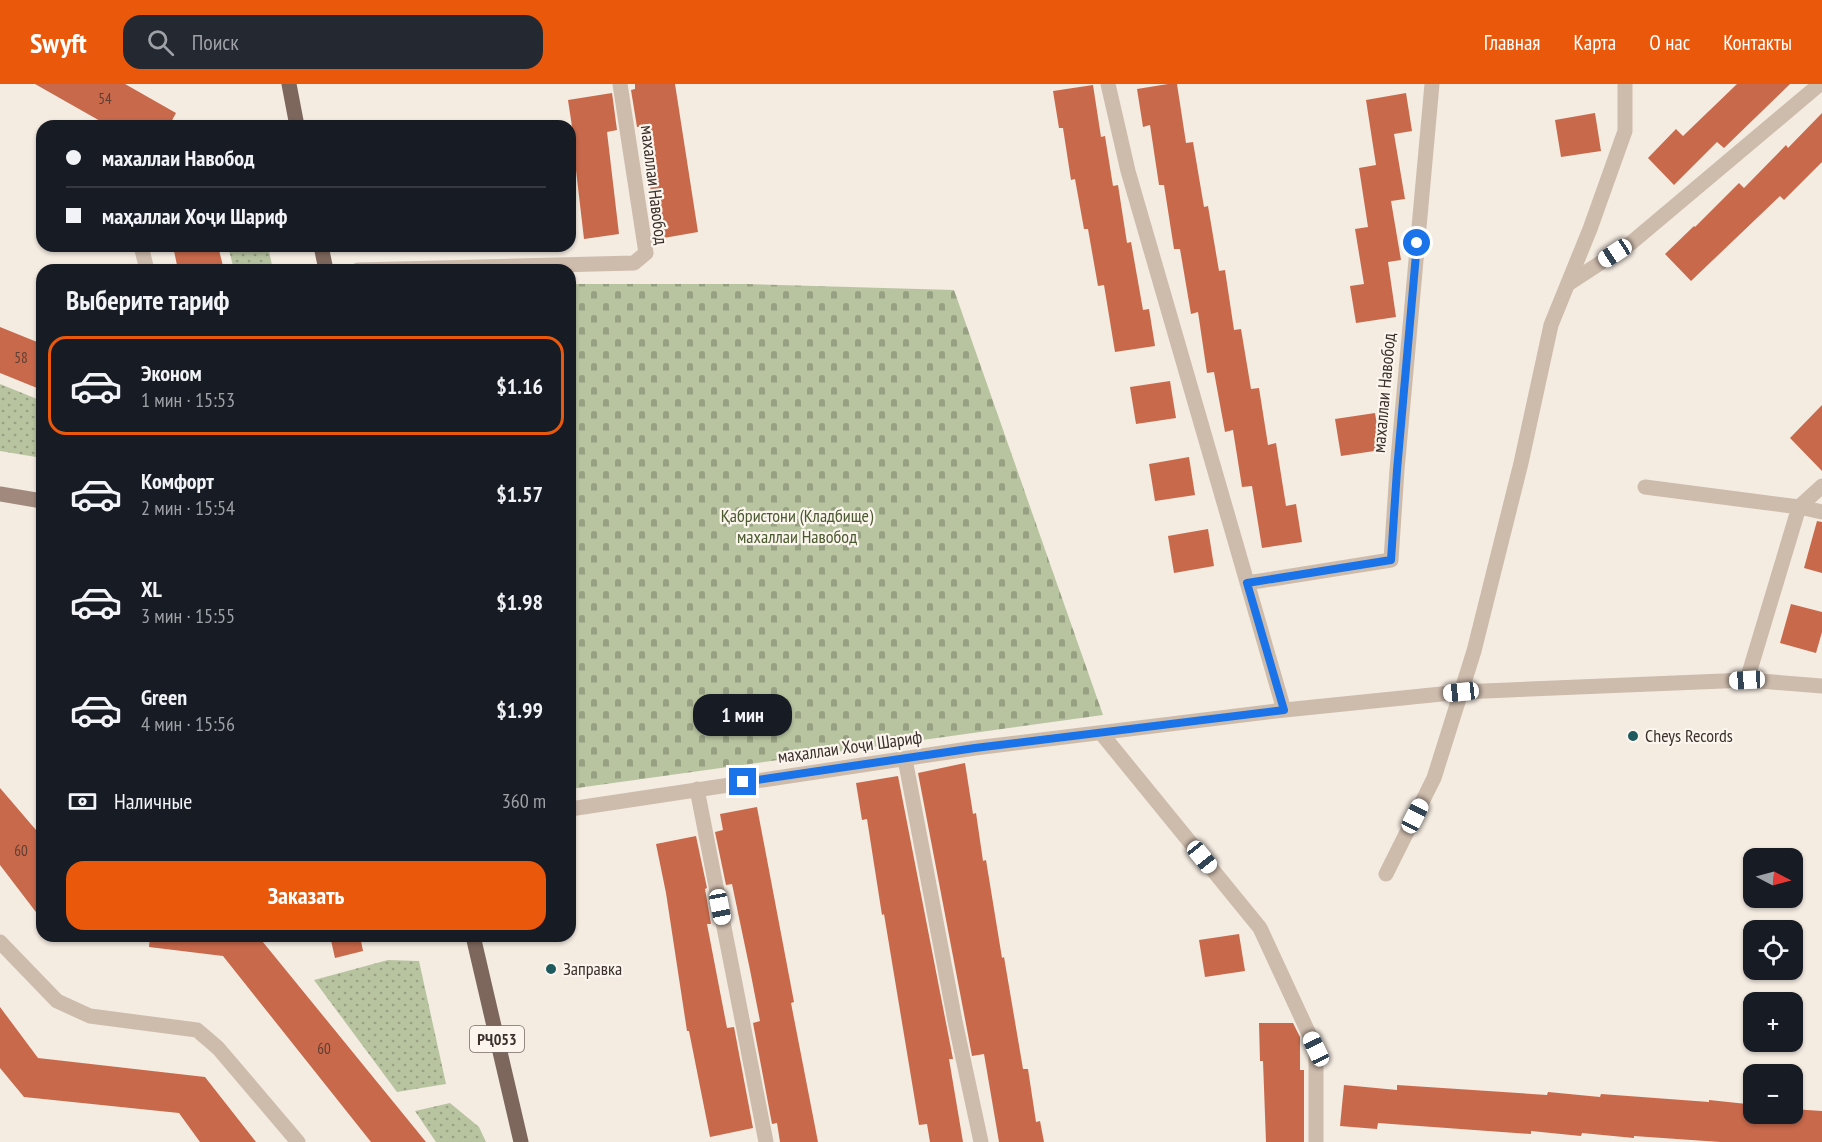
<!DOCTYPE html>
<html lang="ru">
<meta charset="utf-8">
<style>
:root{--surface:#171b24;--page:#242831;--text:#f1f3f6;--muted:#9ea1a6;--line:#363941;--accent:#ea580c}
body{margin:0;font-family:"PT Sans Narrow",sans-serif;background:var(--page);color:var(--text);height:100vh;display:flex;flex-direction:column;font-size:22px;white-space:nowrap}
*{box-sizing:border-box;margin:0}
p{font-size:20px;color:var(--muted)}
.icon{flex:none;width:33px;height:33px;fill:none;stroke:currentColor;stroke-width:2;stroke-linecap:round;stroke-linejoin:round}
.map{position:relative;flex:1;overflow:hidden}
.drawer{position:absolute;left:36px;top:180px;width:540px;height:678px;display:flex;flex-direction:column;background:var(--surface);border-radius:18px;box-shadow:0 2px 4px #0004}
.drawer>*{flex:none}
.banner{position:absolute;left:36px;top:36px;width:540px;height:132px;border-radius:18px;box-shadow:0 2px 4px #0004;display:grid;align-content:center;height:132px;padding:0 30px;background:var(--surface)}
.needle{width:39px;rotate:96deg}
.buttons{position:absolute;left:1743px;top:764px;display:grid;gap:12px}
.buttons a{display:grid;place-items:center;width:60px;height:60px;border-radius:12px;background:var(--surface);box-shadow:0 2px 4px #0004;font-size:30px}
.end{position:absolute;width:27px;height:27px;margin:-14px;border:8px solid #1a73e8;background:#fff;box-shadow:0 0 0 3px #fff}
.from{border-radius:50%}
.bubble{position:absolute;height:42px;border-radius:18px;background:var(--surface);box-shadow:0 2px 4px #0004;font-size:20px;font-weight:700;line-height:42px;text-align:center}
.car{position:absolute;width:18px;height:36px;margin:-18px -9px;border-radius:8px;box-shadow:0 0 4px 2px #0007;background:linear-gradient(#fff 24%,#345 0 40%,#fff 0 76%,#345 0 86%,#fff 0)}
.banner b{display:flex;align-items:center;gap:21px;height:57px;font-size:22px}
.banner b+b{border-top:2px solid var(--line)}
.banner i{width:15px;height:15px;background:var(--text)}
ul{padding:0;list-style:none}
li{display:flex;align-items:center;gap:18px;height:99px;margin:0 12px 9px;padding:0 18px;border:3px solid transparent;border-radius:18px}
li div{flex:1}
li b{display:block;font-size:22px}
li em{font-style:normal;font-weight:700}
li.selected{border-color:var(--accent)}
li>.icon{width:54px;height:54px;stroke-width:1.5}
h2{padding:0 30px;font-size:27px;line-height:72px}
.pay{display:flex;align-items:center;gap:15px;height:66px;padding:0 30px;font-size:22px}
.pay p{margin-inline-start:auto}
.cta{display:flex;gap:12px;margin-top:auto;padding:12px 30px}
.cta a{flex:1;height:69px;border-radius:18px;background:var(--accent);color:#fff;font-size:24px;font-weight:700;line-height:69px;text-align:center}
header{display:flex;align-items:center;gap:36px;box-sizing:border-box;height:84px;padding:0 30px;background:var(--accent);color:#fff}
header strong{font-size:28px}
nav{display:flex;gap:33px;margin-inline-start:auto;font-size:21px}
.search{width:420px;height:54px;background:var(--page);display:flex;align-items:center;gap:15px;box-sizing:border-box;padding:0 21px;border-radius:18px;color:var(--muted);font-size:22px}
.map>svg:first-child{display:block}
</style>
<header>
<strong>Swyft</strong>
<div class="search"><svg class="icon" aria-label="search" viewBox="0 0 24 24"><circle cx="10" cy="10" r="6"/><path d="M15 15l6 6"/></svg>Поиск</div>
<nav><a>Главная</a><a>Карта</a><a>О нас</a><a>Контакты</a></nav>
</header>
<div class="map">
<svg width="1822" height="1058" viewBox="0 0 1822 1058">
<defs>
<pattern id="grass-dots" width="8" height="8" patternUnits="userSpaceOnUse" patternTransform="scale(1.5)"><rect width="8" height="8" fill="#b8c4a0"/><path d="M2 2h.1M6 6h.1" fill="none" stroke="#97a083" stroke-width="1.8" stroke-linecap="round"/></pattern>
<pattern id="cemetery-stones" width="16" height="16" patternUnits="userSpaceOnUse" patternTransform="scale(1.5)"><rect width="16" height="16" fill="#b8c4a0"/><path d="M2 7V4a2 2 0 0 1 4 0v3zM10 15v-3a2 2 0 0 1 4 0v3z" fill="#97a083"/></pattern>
</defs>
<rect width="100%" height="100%" fill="#f4ebe1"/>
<path fill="url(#grass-dots)" d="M228 162H268L273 186H234Z
M0 300 42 317V374L0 367Z
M388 876 419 877 446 1000 397 1008 314 896Z
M450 1019 479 1043 486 1058H436L415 1027Z"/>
<path fill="url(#cemetery-stones)" d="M570 200H747L954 206 1103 631 570 705Z"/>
<path fill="#c8694b" d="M35 0H125L176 29 169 42H109Z
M635 0H675L698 148 658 155 641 43H637L631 6 635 5Z
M1168 0H1177L1186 59 1193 58 1204 123 1208 122 1219 187 1225 186 1234 246 1241 245 1251 305 1259 304 1268 361 1276 359 1286 422 1296 420 1302 458 1262 464 1252 402 1242 403 1233 346 1225 348 1214 288 1207 289 1198 228 1191 230 1180 165H1174L1164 101H1159L1150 41 1143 43 1137 5Z
M1737 0H1790L1724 64 1717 58 1674 101 1648 74 1676 45 1683 52Z
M1093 1 1101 53 1105 52 1113 102 1118 101 1127 159 1131 158 1143 226 1149 225 1155 262 1115 268 1104 201 1098 202 1088 145H1084L1075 95 1071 96 1063 44H1059L1053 7Z
M612 9 617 46 607 48 619 150 584 155 574 69H576L568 16Z
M1406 9 1412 47 1394 50 1405 115 1391 117 1401 176 1388 178 1396 233 1356 239 1350 202 1364 200 1355 145 1368 143 1359 84 1376 81 1366 16Z
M1595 29 1601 67 1561 73 1555 36Z
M1822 29V78L1784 116 1780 112 1691 197 1665 170 1694 142 1695 143 1739 99 1744 104 1786 61 1788 64Z
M173 162H218L224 186H178Z
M0 243 42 260V306L0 289Z
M1170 297 1176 334 1136 340 1130 303Z
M1822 321V387L1790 354Z
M1375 329 1381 366 1341 372 1335 335Z
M1189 373 1195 411 1155 417 1149 380Z
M1817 437 1822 438V489L1804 484Z
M1208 445 1214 482 1174 489 1168 452Z
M1791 520 1822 528V548L1816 569 1780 559Z
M965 679 973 730 976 729 983 777 986 776 1002 874 1004 873 1023 985H1028L1036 1038 1040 1037 1044 1058H999L984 970 972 972 965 935 918 689Z
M898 692 953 975H949L963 1058H930L927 1040 919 1041 884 830 882 831 867 735 862 736 856 699Z
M0 704 42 753V836L0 781Z
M757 723 794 918 791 919 818 1058H780L777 1039 772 1040 753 939 760 937 750 886 732 800 726 801 715 748 723 746 720 730Z
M696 752 707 804 705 805 711 840H707L727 944 734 943 753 1044 710 1053 689 947H687L666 809 656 760Z
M1239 850 1245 887 1205 893 1199 856Z
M150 852H258L426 1058H371L223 872 149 863Z
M330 852H360L363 867 335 874Z
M0 923 38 974 205 993 256 1058H200L179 1029 24 1013 0 984Z
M1259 939H1293L1300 953V986H1304V1058H1266L1263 977H1260Z
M1344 1001 1397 1006V1001L1547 1011 1548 1008 1600 1013 1601 1010 1709 1018V1016L1747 1020 1746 1029H1792V1025L1822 1027V1058H1720L1634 1052V1054L1582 1049 1581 1052 1531 1047V1050L1378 1039 1377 1045 1340 1042Z"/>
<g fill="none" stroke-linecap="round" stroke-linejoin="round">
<path stroke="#cdbbac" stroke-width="15" d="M141 162 147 186
M358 186 634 179 646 169 620 0
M1568 200 1631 159 1820 0
M1645 403 1799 423 1822 428
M1247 499 1391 476 1397 386 1432 0
M1747 596 1822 602
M1275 627 1461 608 1747 596 1799 423 1822 402
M1101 649 1260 844 1316 965V1058
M905 675 955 937 981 1058
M697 705 766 1058
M570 725 975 664 1284 626 1128 87 1108 0
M1386 790 1434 694 1474 567 1521 379 1551 241 1590 145 1625 47V0
M0 858 57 917 90 932 197 946 218 964 298 1058"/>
<path stroke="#a18a7d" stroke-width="15" d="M0 410 42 417"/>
<path stroke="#7d675c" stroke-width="15" d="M289 0 297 42
M321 162 326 186
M473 852 521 1058"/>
</g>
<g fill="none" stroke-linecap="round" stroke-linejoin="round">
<path stroke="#1a73e8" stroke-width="8" d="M743 698 975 664 1284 626 1247 499 1391 476 1397 386 1417 159"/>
</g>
<g fill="#1f5a5e" stroke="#fbf5ee" stroke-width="2">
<circle cx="1633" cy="652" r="6"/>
<circle cx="551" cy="885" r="6"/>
</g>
<g text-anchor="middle" stroke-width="4.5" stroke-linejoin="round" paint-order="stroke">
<g font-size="15" fill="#5e3e33">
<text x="105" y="20">54</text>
<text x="21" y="279">58</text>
<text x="21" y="772">60</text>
<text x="324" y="970">60</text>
</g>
<rect fill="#fbf5ee" stroke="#756b66" stroke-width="1.5" x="470" y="942" width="54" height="26" rx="4.5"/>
<g font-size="16" font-weight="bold" fill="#3b302b">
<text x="497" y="961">РҶ053</text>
</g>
<g font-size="18" fill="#3b302b" stroke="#fbf5ee">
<text transform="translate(654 101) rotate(83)" y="6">махаллаи Навобод</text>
<text transform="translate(1384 309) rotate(-85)" y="6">махаллаи Навобод</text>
<text transform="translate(850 663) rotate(-8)" y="6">маҳаллаи Хоҷи Шариф</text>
</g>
<g font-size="18" fill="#4a5a2e" stroke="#fbf5ee">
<text x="797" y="438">Қабристони (Кладбище)<tspan x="797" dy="21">махаллаи Навобод</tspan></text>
</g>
<g font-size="18" fill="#3b302b" stroke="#fbf5ee" text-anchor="start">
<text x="1645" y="658">Cheys Records</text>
<text x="563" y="891">Заправка</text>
</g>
</g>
</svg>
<div class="buttons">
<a><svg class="needle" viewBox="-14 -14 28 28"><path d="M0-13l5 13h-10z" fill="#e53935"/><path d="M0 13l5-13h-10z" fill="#9ea1a6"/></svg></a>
<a><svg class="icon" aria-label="locate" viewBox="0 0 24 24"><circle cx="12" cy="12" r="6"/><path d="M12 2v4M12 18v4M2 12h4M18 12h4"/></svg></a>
<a>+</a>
<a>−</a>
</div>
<i class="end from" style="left:1417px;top:159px"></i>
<i class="end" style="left:743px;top:698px"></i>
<div class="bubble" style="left:693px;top:610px;width:99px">1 мин</div>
<i class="car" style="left:1615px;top:169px;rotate:237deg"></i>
<i class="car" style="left:1747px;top:596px;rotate:267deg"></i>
<i class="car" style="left:1461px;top:608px;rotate:264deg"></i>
<i class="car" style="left:1415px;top:732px;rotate:27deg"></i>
<i class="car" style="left:1202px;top:773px;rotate:141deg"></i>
<i class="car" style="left:720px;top:823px;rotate:169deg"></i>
<i class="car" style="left:1316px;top:965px;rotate:335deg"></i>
<div class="banner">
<b><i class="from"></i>махаллаи Навобод</b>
<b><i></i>маҳаллаи Хоҷи Шариф</b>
</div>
<section class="drawer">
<h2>Выберите тариф</h2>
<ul>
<li class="selected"><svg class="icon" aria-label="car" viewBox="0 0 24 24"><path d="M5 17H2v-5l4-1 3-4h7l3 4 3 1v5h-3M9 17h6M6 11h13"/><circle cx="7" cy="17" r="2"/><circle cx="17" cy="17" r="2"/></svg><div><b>Эконом</b><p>1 мин · 15:53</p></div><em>$1.16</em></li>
<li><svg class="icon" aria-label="car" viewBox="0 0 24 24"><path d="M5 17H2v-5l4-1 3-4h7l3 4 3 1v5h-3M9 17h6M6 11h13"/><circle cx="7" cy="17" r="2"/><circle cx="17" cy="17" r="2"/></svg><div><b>Комфорт</b><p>2 мин · 15:54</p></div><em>$1.57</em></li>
<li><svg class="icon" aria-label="car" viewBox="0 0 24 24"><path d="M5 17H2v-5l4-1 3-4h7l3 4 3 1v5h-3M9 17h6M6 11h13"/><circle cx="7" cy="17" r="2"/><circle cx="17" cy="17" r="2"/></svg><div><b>XL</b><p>3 мин · 15:55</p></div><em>$1.98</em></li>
<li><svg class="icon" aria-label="car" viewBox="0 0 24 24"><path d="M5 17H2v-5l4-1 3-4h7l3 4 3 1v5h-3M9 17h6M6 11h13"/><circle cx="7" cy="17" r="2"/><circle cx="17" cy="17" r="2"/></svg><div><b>Green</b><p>4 мин · 15:56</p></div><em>$1.99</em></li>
</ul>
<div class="pay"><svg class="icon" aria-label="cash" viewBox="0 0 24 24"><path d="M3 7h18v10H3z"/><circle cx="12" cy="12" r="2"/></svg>Наличные<p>360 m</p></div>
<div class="cta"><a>Заказать</a></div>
</section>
</div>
